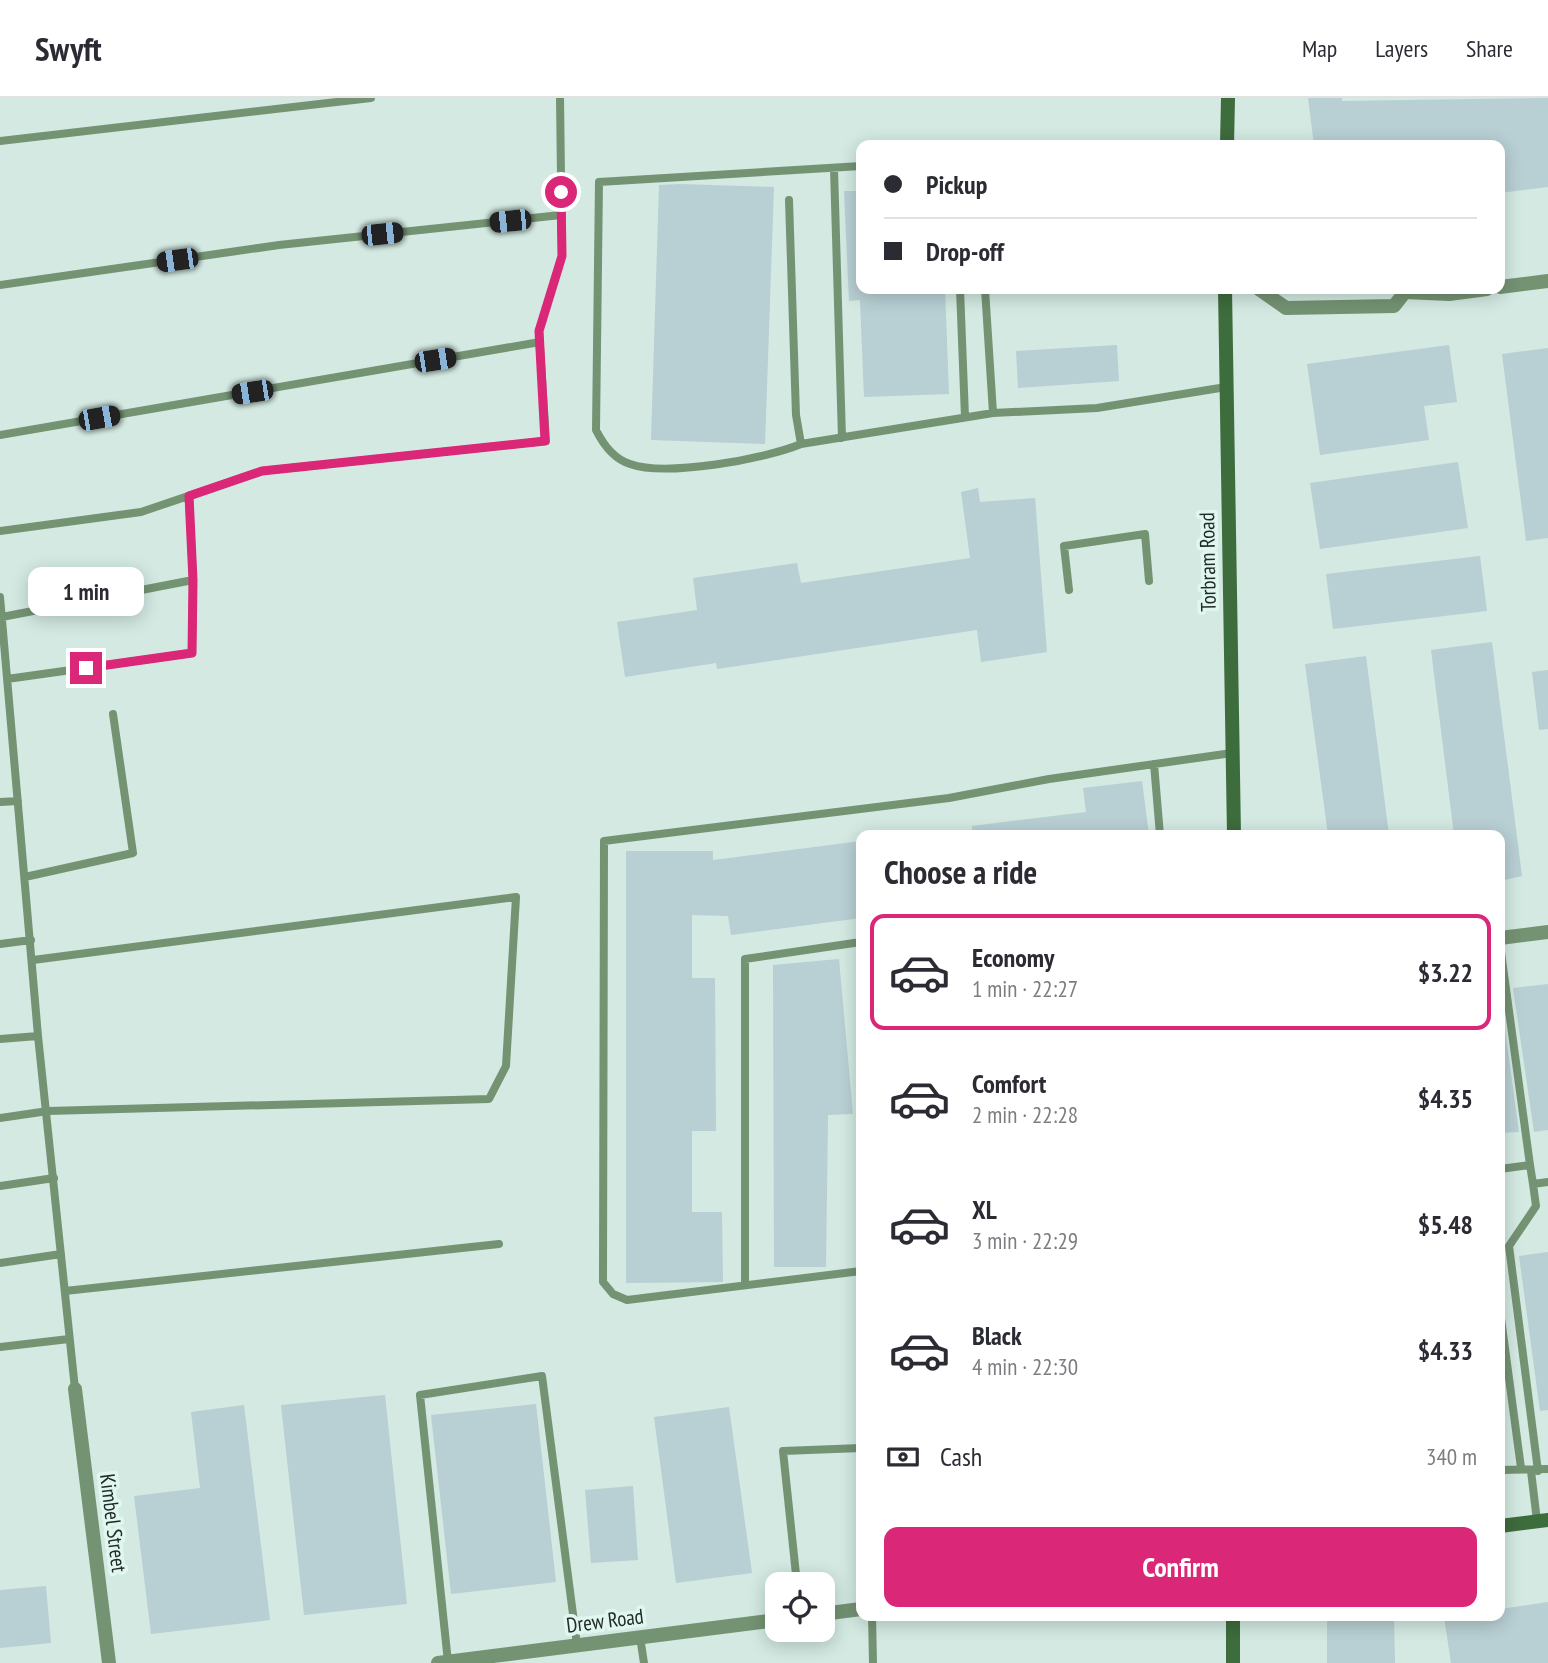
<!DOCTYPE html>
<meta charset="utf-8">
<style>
:root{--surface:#fff;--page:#f7f7f7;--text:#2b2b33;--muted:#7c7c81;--line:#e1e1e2;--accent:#db2777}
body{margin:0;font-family:"PT Sans Narrow",sans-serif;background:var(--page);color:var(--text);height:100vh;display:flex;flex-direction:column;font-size:26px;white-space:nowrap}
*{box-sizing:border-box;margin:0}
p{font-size:23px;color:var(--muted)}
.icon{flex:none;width:38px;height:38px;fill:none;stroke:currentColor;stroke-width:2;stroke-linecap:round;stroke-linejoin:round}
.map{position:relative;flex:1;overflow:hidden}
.drawer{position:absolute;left:856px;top:732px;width:649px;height:791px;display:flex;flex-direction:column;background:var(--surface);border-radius:14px;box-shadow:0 4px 18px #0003}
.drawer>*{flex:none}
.banner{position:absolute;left:856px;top:42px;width:649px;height:154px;border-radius:14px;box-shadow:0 4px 18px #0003;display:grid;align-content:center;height:154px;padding:0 28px;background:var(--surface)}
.controls{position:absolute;left:765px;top:1474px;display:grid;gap:14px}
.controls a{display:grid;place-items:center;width:70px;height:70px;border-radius:14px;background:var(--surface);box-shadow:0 4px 18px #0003;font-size:35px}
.end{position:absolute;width:32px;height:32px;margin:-16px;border:9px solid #db2777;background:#fff;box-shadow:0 0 0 4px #fff}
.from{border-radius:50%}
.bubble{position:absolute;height:49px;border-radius:14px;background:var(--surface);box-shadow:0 4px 18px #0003;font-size:23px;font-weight:800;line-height:49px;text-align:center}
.car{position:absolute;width:21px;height:42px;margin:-21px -10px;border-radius:9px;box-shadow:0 0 5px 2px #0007;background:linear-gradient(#222 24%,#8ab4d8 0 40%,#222 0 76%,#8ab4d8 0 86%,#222 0)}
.banner b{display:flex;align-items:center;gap:24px;height:66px;font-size:26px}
.banner b+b{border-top:2px solid var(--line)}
.banner i{width:18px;height:18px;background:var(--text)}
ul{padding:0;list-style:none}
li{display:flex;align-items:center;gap:21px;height:116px;margin:0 14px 10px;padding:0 14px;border:4px solid transparent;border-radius:14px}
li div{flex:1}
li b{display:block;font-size:26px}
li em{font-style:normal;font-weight:800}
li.active{border-color:var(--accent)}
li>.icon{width:63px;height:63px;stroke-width:1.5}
h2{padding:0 28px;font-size:32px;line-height:84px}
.pay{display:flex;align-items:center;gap:18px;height:77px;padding:0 28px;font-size:26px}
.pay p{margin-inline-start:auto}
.primary-button{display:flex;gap:14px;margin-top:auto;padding:14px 28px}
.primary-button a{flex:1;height:80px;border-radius:14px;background:var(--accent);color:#fff;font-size:28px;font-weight:800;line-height:80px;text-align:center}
header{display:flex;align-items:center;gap:42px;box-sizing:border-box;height:98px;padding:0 35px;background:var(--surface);border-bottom:2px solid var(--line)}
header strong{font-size:33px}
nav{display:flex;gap:38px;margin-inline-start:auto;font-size:24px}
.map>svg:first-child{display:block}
</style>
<header>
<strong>Swyft</strong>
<nav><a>Map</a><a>Layers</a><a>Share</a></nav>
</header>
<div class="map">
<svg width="1548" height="1565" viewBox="0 0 1548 1565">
<rect width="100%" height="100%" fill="#d3e9e2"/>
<path fill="#b8cfd3" d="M1308 0H1342V3L1548 0V89L1500 95V47H1314Z
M680 86 774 89 765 346 651 342 659 87Z
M844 93H861V191H945L949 296 864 299 860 202 849 203Z
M1117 247 1119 283 1018 290 1016 253Z
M1449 247 1457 304 1424 308 1429 342 1320 357 1307 266Z
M1548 250V440L1526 443 1502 256Z
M1458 364 1468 430 1320 451 1310 385Z
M978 390 980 404 1035 400 1047 554 981 564 977 532 717 571 716 565 625 579 617 524 697 512 693 480 797 465 801 485 970 460 961 394Z
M1480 458 1487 513 1333 531 1326 476Z
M1492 544 1522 778 1500 783V737H1454L1431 552Z
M1366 558 1389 737H1328L1305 566Z
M1548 572V631L1539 632 1532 574Z
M1142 683 1149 737H972V728L1086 714 1083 690Z
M861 743V820L731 837 728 818 692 817V880H715L716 1033H692V1114H722L723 1184 626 1185V753H713V762Z
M839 861 853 1016 828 1017 826 1169H774L773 867Z
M1548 886V1032L1534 1034 1513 890Z
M1500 894 1519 1034 1500 1035Z
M1548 1154V1312L1540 1313 1519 1158Z
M385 1297 407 1506 304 1517 281 1307Z
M536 1306 556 1484 451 1496 431 1317Z
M244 1307 270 1522 151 1536 134 1398 200 1390 191 1314Z
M729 1309 752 1475 676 1485 654 1319Z
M633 1388 638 1462 591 1465 585 1392Z
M46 1488 51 1545 0 1550V1492Z
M1548 1504V1565H1451L1444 1519 1500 1517V1511Z
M1366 1517H1394L1395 1565H1327V1523Z"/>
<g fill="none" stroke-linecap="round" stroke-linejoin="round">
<path stroke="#749373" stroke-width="8" d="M0 43 371 0
M861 68 599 84 596 332C603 346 614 361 630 366 666 379 765 361 801 346L993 315 1097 310 1226 289
M834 71 842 340
M789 102 796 317 801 346
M0 187 279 147 561 117
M960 191 965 319
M985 191 993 315
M0 337 540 244
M0 433 141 414 262 373 546 343 539 233 562 158 560 0
M1069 492 1064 448 1145 436 1149 483
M0 499 38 938 75 1291
M2 519 193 482 189 398
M7 581 192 555 193 482
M1154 666 1160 737
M0 704 18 703
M25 779 133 755 113 616
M0 846 31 842
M1500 847 1530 1067
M0 941 38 938
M0 1020 48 1013 489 1001 506 968 516 799 33 862
M1500 1071 1530 1067 1533 1086
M0 1088 54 1080
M0 1165 61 1156
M861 1170V1173L627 1202 613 1196 603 1184 604 743 949 700 1049 681 1232 655
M745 1186V861L861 844
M65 1193 499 1146
M1500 1213 1521 1370
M0 1249 69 1241
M1500 1372 1548 1371
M1531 1373 1537 1423
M1538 1373 1509 1148 1536 1108 1533 1086 1548 1084
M797 1486 783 1353 861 1350
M872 1517 873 1565
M640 1539 644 1565
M448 1564 420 1297 542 1278 577 1547"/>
<path stroke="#749373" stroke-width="14" d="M1500 189 1548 183
M1259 191 1286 210 1394 208 1405 194
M1401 191 1405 194 1449 196 1487 191
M1500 840 1548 834
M75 1291 109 1565
M822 1516 861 1511
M438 1565 777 1522"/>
<path stroke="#3d6c3d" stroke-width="14" d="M1227 47 1228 0
M1225 191 1234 737
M1500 1428 1548 1422
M1233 1517V1565"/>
</g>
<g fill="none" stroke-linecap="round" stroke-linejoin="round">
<path stroke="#db2777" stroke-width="9" d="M86 570 192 555 193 482 189 398 262 373 545 343 539 233 562 158 561 94"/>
</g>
<g text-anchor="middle" stroke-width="7" stroke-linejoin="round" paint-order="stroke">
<g font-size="21" fill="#212a27" stroke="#e0f7f0">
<text transform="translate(1208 464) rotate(-91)" y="7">Torbram Road</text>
<text transform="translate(113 1425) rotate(83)" y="7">Kimbel Street</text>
<text transform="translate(605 1523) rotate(-7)" y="7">Drew Road</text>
</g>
</g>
</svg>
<div class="controls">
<a><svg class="icon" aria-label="locate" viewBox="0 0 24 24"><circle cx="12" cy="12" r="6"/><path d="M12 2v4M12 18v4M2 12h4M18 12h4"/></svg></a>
</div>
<i class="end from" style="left:561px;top:94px"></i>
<i class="end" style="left:86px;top:570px"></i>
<div class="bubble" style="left:28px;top:469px;width:116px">1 min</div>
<i class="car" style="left:510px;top:123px;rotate:264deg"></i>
<i class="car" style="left:382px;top:136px;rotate:84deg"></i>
<i class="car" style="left:177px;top:162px;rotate:262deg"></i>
<i class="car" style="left:435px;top:262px;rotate:81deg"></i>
<i class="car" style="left:252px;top:294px;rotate:261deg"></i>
<i class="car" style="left:99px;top:320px;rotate:80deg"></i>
<div class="banner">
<b><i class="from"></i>Pickup</b>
<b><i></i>Drop-off</b>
</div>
<section class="drawer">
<h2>Choose a ride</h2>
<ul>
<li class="active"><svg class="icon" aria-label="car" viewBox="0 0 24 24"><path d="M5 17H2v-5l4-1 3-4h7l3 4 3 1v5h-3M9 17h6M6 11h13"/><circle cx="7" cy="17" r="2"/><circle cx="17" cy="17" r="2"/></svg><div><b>Economy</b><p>1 min · 22:27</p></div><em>$3.22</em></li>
<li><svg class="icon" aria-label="car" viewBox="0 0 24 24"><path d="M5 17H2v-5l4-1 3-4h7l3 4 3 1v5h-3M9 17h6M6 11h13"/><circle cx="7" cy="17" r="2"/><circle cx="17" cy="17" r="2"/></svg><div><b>Comfort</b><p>2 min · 22:28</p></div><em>$4.35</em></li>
<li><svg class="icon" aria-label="car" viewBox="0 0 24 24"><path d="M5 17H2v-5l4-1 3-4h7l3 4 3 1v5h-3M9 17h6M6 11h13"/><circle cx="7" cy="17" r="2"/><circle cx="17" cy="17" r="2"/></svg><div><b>XL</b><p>3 min · 22:29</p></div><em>$5.48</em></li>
<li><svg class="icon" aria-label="car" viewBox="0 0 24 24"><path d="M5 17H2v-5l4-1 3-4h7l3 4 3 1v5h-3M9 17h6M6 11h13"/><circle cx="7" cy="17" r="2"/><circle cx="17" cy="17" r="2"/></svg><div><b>Black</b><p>4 min · 22:30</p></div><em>$4.33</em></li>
</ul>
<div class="pay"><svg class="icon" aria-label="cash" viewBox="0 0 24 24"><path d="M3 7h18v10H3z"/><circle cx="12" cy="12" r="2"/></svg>Cash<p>340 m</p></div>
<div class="primary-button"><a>Confirm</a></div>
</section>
</div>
